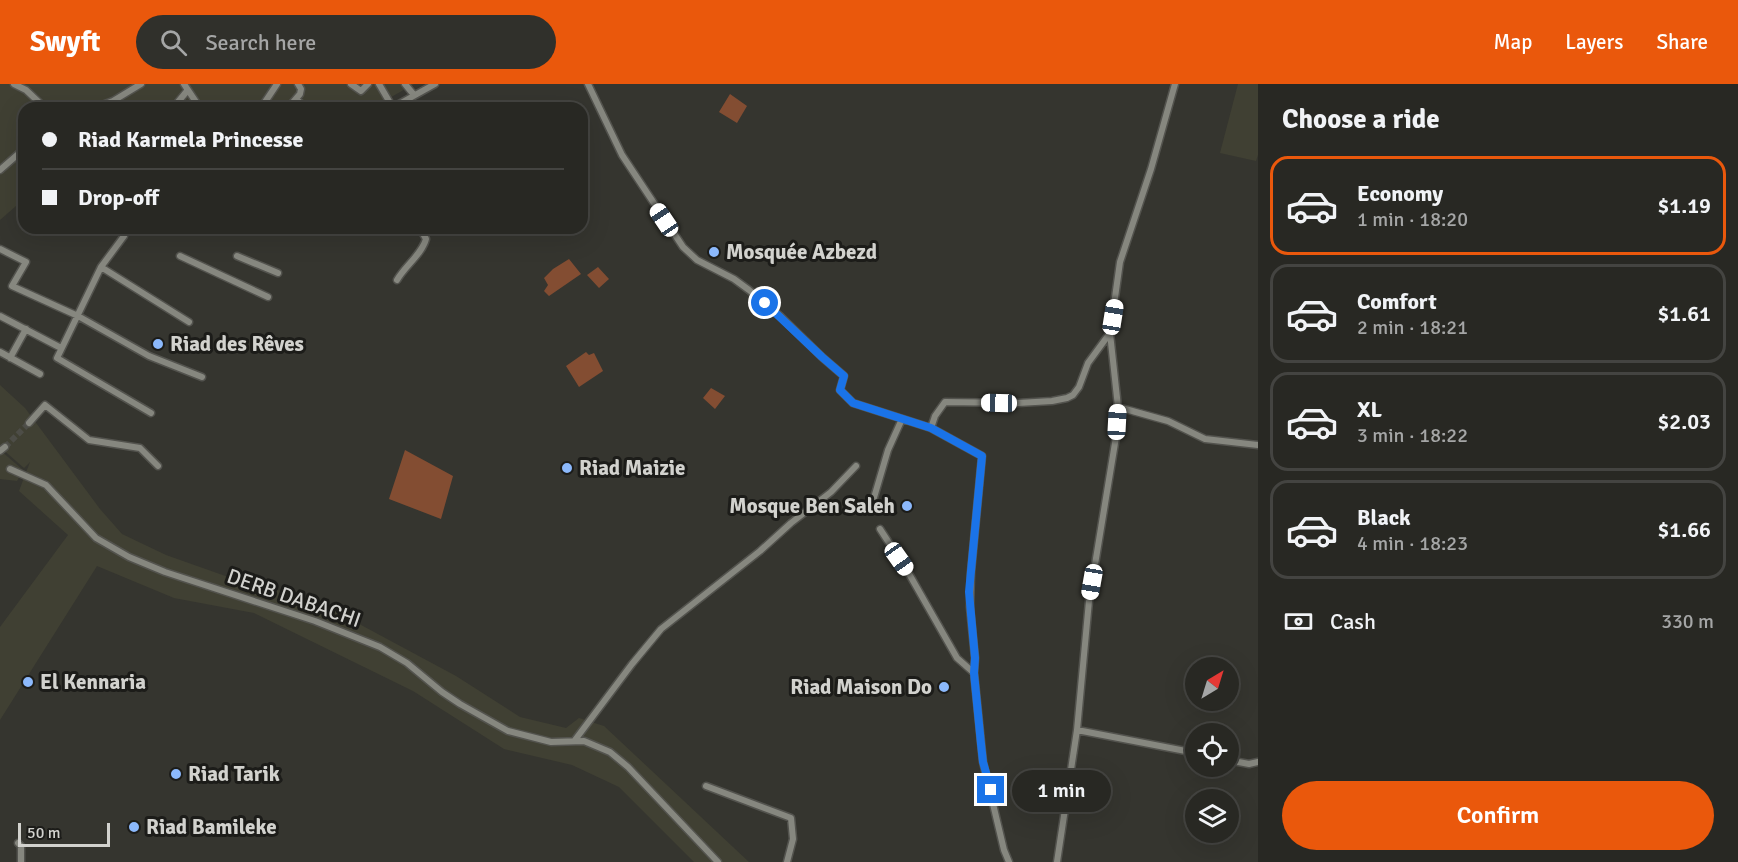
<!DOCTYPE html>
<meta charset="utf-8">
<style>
:root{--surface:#282823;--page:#30302b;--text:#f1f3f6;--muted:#a5a6a6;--line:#444441;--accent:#ea580c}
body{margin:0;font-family:Signika,sans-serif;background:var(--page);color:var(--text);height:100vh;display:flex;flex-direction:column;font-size:22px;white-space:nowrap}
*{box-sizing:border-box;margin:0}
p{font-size:20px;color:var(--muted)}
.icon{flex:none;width:33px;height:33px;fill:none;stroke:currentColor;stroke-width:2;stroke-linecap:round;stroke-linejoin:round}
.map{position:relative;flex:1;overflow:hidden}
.sheet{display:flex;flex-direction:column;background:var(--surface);width:480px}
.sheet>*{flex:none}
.banner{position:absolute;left:18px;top:18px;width:570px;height:132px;border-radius:18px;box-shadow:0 6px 24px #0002,0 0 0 2px var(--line);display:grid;align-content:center;height:132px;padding:0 24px;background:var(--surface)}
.needle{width:39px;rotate:38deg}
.buttons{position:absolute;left:1185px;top:573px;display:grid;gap:12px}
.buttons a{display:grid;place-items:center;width:54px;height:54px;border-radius:50%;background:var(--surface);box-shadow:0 6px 24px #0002,0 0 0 2px var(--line);font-size:30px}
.scale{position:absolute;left:18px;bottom:15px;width:92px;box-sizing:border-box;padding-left:6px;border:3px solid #d2d2ce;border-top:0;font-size:16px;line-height:21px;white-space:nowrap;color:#d2d2ce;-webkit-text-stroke:4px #1c1c19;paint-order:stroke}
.end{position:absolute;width:27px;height:27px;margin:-14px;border:8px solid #1a73e8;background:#fff;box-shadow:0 0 0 3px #fff}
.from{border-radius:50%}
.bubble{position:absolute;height:42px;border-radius:21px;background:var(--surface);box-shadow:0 6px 24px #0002,0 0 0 2px var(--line);font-size:20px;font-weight:600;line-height:42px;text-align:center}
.car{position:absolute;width:18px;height:36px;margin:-18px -9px;border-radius:8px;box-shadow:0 0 4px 2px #0007;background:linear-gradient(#fff 24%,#345 0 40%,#fff 0 76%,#345 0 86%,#fff 0)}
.banner b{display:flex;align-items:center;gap:21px;height:57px;font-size:22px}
.banner b+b{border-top:2px solid var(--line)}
.banner i{width:15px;height:15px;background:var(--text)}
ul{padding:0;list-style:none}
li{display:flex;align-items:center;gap:18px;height:99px;margin:0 12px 9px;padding:0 12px;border:3px solid var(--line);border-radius:18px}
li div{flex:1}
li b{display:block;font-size:22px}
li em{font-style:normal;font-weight:600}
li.on{border-color:var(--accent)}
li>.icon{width:54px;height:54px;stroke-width:1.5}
h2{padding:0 24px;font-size:27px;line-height:72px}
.pay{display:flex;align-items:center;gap:15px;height:66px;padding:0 24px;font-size:22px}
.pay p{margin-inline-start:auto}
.primary-button{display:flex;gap:12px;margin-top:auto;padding:12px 24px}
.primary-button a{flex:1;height:69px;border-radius:36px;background:var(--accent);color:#fff;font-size:24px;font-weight:600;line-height:69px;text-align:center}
header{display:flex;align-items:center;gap:36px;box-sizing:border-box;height:84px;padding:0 30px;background:var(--accent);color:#fff}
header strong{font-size:28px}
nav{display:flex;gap:33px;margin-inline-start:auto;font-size:21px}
.search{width:420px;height:54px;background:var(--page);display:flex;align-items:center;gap:15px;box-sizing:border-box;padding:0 21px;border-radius:33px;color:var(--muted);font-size:22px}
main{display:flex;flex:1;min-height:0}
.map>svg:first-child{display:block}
</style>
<header>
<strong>Swyft</strong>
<div class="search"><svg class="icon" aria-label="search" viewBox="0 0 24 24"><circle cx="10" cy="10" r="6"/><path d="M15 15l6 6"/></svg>Search here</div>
<nav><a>Map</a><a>Layers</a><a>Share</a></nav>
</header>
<main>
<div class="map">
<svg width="1258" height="778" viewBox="0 0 1258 778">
<rect width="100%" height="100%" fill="#35352f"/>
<path fill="#404033" d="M0 0H414L372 24H24V115L0 136Z
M1238 0H1258V71L1256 77 1220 69Z
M0 301 25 324 100 425 122 450 166 471 248 500 267 502 335 527 456 592 520 633 566 644 579 634 604 642 749 778H694L619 703 572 681 504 665 413 607 254 529 174 514 97 482 0 636V543L68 451 19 407 30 378 24 384 0 363Z
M0 366 23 386 17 397 0 395Z"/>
<path fill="#834d32" d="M730 10 747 22 737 39 719 28Z
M569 175 581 190 549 212 544 207 548 201 544 194 553 185Z
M598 183 609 195 599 204 587 191Z
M586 268 589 271 594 269 603 287 579 303 566 282Z
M711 304 725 312 715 325 703 314Z
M405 366 453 392 441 435 389 415Z"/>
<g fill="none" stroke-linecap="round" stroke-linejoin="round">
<path stroke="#4d4d47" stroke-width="6" stroke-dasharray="6 3" stroke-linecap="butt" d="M5 363 29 339"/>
<g stroke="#53534e" stroke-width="9">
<path id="street" d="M14 0 26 6 45 24
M184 0 200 24
M351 0 361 7 368 0
M379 0 393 24
M405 0 414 11
M588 0 622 71 683 163 697 176 734 195 749 206 780 232 822 273 844 292 840 306 853 319 931 344 982 372 971 488 970 523 975 574 974 589 983 678 1004 766 1009 778
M296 15 306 24
M94 24 113 17 141 0
M173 24 187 7
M261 24 277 0
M288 24 300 10 301 5 298 0
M392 24 435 0
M0 86 24 65
M120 144 124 152 101 183 57 274 151 329
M0 165 26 178 12 202 78 232 149 272 202 293
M180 172 268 213
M237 172 278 189
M101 183 189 238
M397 196C405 182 422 170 426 155L420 144
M0 232 61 264
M0 268 40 290
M10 274 26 245
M1118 323 1168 337 1205 355 1258 361
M29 339 45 321 89 356 140 364 158 382
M931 344 935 332 945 318 1018 319 1052 317 1067 314 1073 311 1079 303 1088 279 1110 249
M0 367 5 363
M10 385 46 401 96 454 129 473 165 488 315 537 380 563 407 579 442 608 460 620 508 647 551 658 584 657 610 668 628 683 718 778
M873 417 888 366 902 335
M880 445 908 488 957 574 974 589
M1077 646 1196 669
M575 656 632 580 661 545 760 467 791 439 831 408 856 382
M1228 676 1249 680 1258 678
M706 702 791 734 793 755 787 778
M18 759 21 762V778
M1057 778 1077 646 1089 517 1116 353 1118 323 1110 249 1120 178 1151 85 1175 0"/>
</g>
<use href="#street" stroke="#86877f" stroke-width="6"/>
</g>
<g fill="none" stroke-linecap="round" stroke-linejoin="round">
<path stroke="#1a73e8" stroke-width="8" d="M765 219 822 273 844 292 840 306 853 319 931 344 982 372 969 508 975 574 974 589 981 660 983 678 991 706"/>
</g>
<g fill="#8cb9fc" stroke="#1c1c19" stroke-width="2">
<circle cx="714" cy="168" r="6"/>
<circle cx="158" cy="260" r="6"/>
<circle cx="567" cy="384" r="6"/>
<circle cx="907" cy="422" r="6"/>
<circle cx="28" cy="598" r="6"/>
<circle cx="944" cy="603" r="6"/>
<circle cx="176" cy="690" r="6"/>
<circle cx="134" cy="743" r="6"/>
</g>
<g text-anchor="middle" stroke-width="6" stroke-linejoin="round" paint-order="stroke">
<g font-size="21" font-weight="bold" fill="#d2d2ce" stroke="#1c1c19" text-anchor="start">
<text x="726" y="175">Mosquée Azbezd</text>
<text x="170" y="267">Riad des Rêves</text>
<text x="579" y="391">Riad Maizie</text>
<text x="895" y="429" text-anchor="end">Mosque Ben Saleh</text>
<text x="40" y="605">El Kennaria</text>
<text x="932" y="610" text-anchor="end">Riad Maison Do</text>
<text x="188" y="697">Riad Tarik</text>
<text x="146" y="750">Riad Bamileke</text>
</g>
<g font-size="21" fill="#d2d2ce" stroke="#1c1c19">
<text transform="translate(294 514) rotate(19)" y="7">DERB DABACHI</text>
</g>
</g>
</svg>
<div class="buttons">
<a><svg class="needle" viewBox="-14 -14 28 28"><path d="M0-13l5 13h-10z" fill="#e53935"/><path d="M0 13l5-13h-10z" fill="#a5a6a6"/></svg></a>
<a><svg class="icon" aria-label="locate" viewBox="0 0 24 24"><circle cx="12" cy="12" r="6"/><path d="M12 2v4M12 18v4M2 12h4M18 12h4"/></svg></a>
<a><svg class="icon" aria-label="layers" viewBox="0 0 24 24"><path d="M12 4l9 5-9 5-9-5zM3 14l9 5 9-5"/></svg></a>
</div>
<div class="scale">50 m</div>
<i class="end from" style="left:765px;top:219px"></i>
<i class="end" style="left:991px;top:706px"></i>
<div class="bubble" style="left:1012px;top:686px;width:99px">1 min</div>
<i class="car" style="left:664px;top:136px;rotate:326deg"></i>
<i class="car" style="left:1113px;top:233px;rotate:9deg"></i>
<i class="car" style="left:999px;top:319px;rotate:271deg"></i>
<i class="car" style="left:1117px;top:338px;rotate:3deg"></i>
<i class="car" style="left:899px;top:475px;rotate:145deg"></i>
<i class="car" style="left:1092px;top:498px;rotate:190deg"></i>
<div class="banner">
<b><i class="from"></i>Riad Karmela Princesse</b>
<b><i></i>Drop-off</b>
</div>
</div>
<section class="sheet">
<h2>Choose a ride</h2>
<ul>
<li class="on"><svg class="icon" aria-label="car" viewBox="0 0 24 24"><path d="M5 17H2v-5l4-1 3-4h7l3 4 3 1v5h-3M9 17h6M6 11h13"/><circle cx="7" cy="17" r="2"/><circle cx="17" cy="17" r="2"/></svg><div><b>Economy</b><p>1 min · 18:20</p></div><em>$1.19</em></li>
<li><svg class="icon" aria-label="car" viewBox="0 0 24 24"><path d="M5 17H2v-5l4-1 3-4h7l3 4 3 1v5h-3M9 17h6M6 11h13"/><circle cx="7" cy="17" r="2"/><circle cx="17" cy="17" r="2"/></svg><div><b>Comfort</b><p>2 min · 18:21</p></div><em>$1.61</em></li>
<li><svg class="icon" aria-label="car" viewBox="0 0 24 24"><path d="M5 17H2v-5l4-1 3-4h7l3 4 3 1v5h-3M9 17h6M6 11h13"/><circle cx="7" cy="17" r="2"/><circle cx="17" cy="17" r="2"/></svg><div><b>XL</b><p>3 min · 18:22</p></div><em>$2.03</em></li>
<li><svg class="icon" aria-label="car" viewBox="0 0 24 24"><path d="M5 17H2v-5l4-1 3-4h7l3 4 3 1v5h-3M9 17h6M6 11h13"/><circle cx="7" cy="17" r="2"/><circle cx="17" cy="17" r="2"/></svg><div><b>Black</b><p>4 min · 18:23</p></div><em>$1.66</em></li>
</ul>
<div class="pay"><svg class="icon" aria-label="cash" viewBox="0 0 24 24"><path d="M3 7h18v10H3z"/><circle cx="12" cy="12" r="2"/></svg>Cash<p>330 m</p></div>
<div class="primary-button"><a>Confirm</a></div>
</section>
</main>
